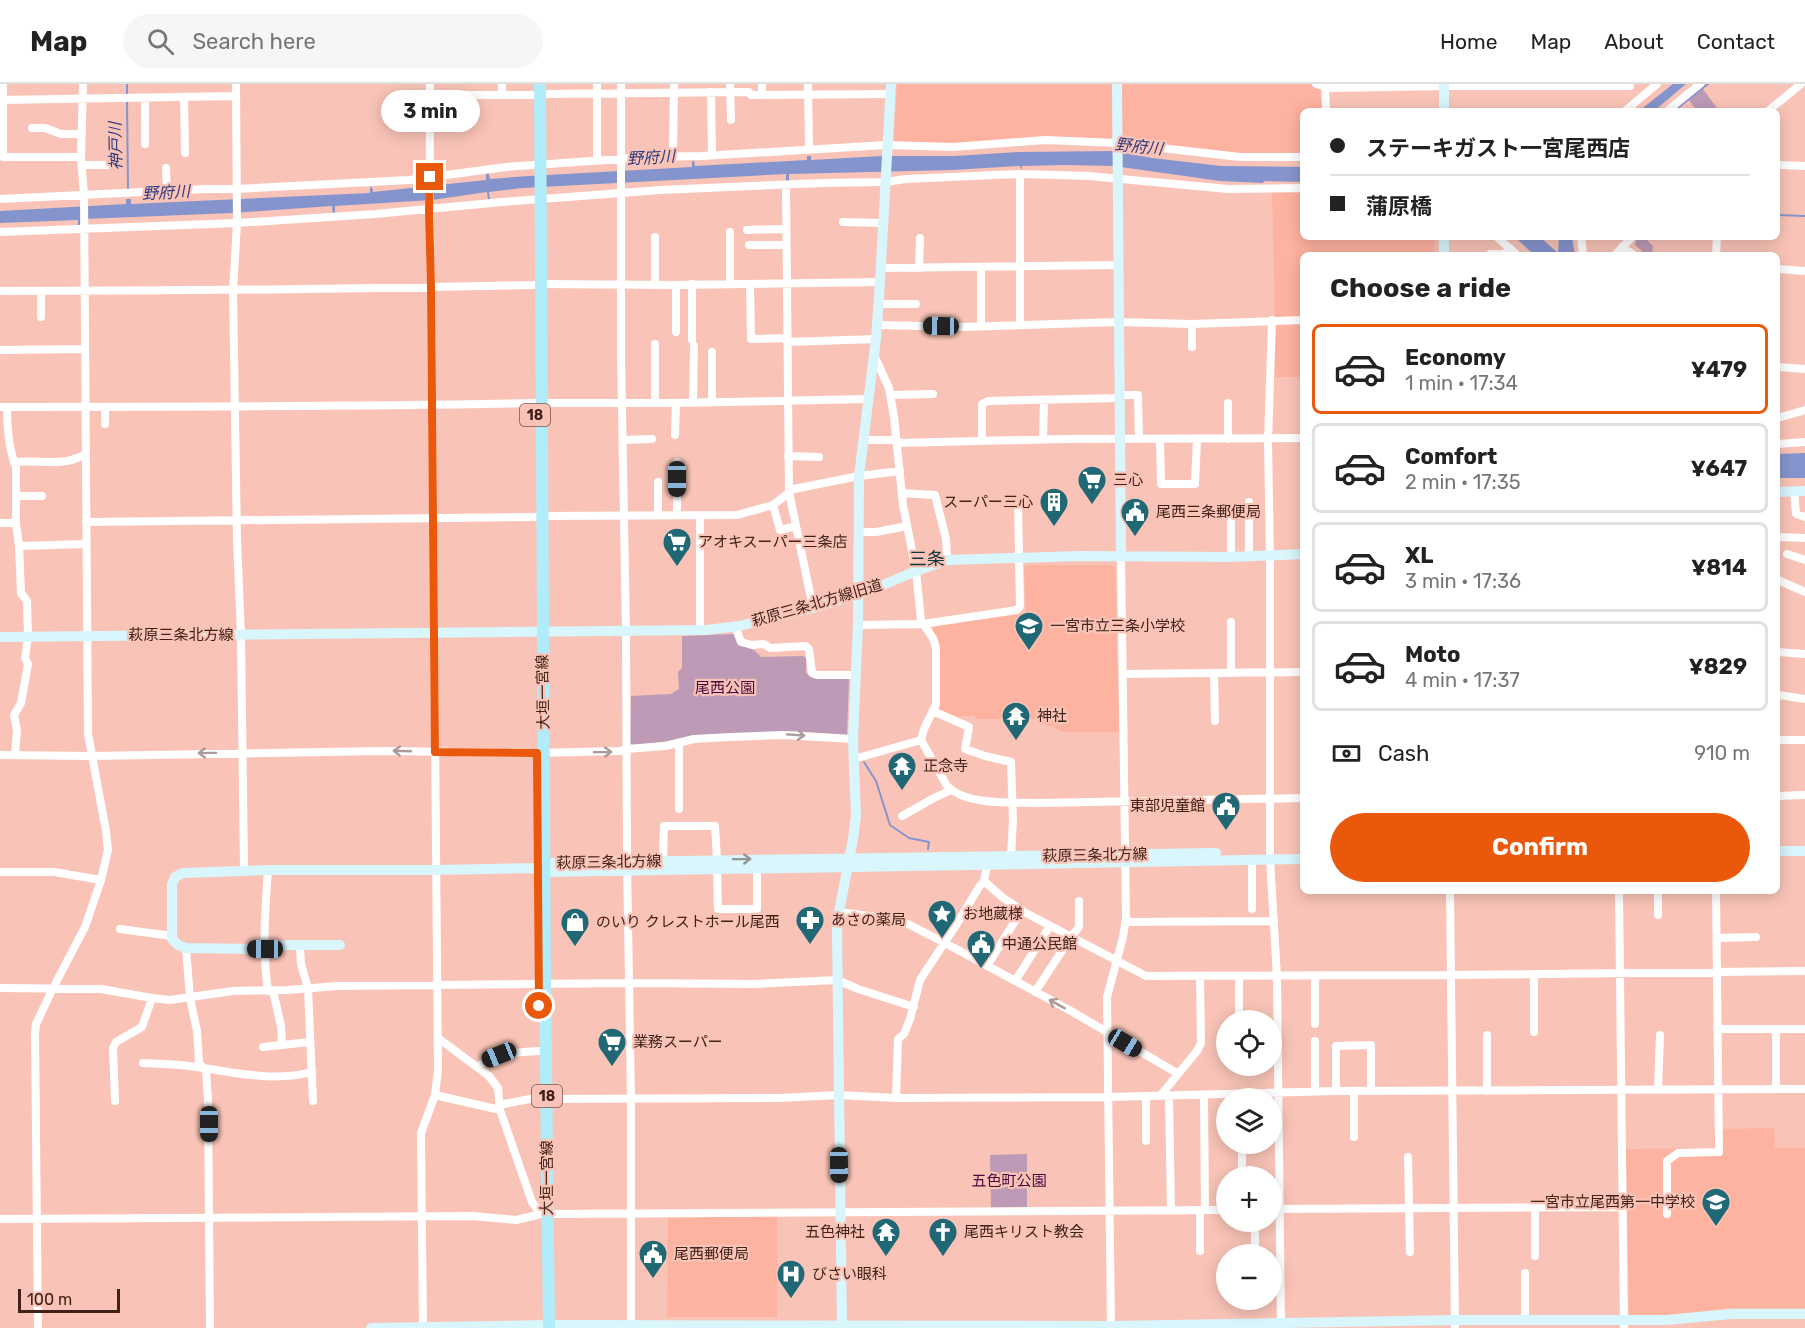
<!DOCTYPE html>
<meta charset="utf-8">
<style>
:root{--surface:#fff;--page:#f6f6f6;--text:#222;--muted:#767676;--line:#e0e0e0;--accent:#ea580c}
body{margin:0;font-family:Rubik,"Noto Sans JP",sans-serif;background:var(--page);color:var(--text);height:100vh;display:flex;flex-direction:column;font-size:22px;white-space:nowrap}
*{box-sizing:border-box;margin:0}
p{font-size:20px;color:var(--muted)}
.icon{flex:none;width:33px;height:33px;fill:none;stroke:currentColor;stroke-width:2;stroke-linecap:round;stroke-linejoin:round}
.map{position:relative;flex:1;overflow:hidden}
.drawer{position:absolute;left:1300px;top:168px;width:480px;height:642px;display:flex;flex-direction:column;background:var(--surface);border-radius:9px;box-shadow:0 3px 15px #0003}
.drawer>*{flex:none}
.guide{position:absolute;left:1300px;top:24px;width:480px;height:132px;border-radius:9px;box-shadow:0 3px 15px #0003;display:grid;align-content:center;height:132px;padding:0 30px;background:var(--surface)}
.tools{position:absolute;left:1216px;top:926px;display:grid;gap:12px}
.tools a{display:grid;place-items:center;width:66px;height:66px;border-radius:50%;background:var(--surface);box-shadow:0 3px 15px #0003;font-size:30px}
.scale{position:absolute;left:18px;bottom:15px;width:102px;box-sizing:border-box;padding-left:6px;border:3px solid #422119;border-top:0;font-size:16px;line-height:21px;white-space:nowrap;color:#422119;-webkit-text-stroke:4px #f9c4b7;paint-order:stroke}
.end{position:absolute;width:27px;height:27px;margin:-14px;border:8px solid #ea580c;background:#fff;box-shadow:0 0 0 3px #fff}
.from{border-radius:50%}
.bubble{position:absolute;height:42px;border-radius:21px;background:var(--surface);box-shadow:0 3px 15px #0003;font-size:20px;font-weight:700;line-height:42px;text-align:center}
.car{position:absolute;width:18px;height:36px;margin:-18px -9px;border-radius:8px;box-shadow:0 0 4px 2px #0007;background:linear-gradient(#222 24%,#8ab4d8 0 40%,#222 0 76%,#8ab4d8 0 86%,#222 0)}
.guide b{display:flex;align-items:center;gap:21px;height:57px;font-size:22px}
.guide b+b{border-top:2px solid var(--line)}
.guide i{width:15px;height:15px;background:var(--text)}
ul{padding:0;list-style:none}
li{display:flex;align-items:center;gap:18px;height:90px;margin:0 12px 9px;padding:0 18px;border:3px solid var(--line);border-radius:9px}
li div{flex:1}
li b{display:block;font-size:22px}
li em{font-style:normal;font-weight:700}
li.active{border-color:var(--accent)}
li>.icon{width:54px;height:54px;stroke-width:1.5}
h2{padding:0 30px;font-size:27px;line-height:72px}
.pay{display:flex;align-items:center;gap:15px;height:66px;padding:0 30px;font-size:22px}
.pay p{margin-inline-start:auto}
.primary-button{display:flex;gap:12px;margin-top:auto;padding:12px 30px}
.primary-button a{flex:1;height:69px;border-radius:36px;background:var(--accent);color:#fff;font-size:24px;font-weight:700;line-height:69px;text-align:center}
header{display:flex;align-items:center;gap:36px;box-sizing:border-box;height:84px;padding:0 30px;background:var(--surface);border-bottom:2px solid var(--line)}
header strong{font-size:28px}
nav{display:flex;gap:33px;margin-inline-start:auto;font-size:21px}
.search{width:420px;height:54px;background:var(--page);display:flex;align-items:center;gap:15px;box-sizing:border-box;padding:0 21px;border-radius:33px;color:var(--muted);font-size:22px}
.map>svg:first-child{display:block}
</style>
<header>
<strong>Map</strong>
<div class="search"><svg class="icon" aria-label="search" viewBox="0 0 24 24"><circle cx="10" cy="10" r="6"/><path d="M15 15l6 6"/></svg>Search here</div>
<nav><a>Home</a><a>Map</a><a>About</a><a>Contact</a></nav>
</header>
<div class="map">
<svg width="1805" height="1244" viewBox="0 0 1805 1244">
<rect width="100%" height="100%" fill="#f9c4b7"/>
<path fill="#feb2a0" d="M897 0H1112V57L953 61 894 60Z
M1120 0H1312L1321 3 1324 7V27H1304L1303 70 1240 71 1121 57Z
M1272 108 1303 109 1304 153H1435L1434 171H1304L1303 233H1275Z
M1303 238V293H1274V239Z
M1031 481H1111L1115 483 1119 648H1063L1034 635H976L974 632 940 633V562L931 542 1026 528 1024 483Z
M1774 1044 1775 1064H1805V1224H1729L1666 1231H1629L1626 1065 1714 1064V1045Z
M777 1132V1233H667L668 1134Z"/>
<path fill="#bd9ab6" d="M1703 5 1719 27H1697L1689 16Z
M1639 153H1644L1653 162 1652 171H1643V168L1635 161 1636 156Z
M734 550C741 563 753 562 761 573L803 572 806 574V589C817 598 835 594 849 594L847 651 793 647 684 655 630 662 631 612 671 610 679 605 678 588 682 584V552Z
M1027 1070V1123L991 1124 990 1071Z"/>
<path fill="#8694cd" d="M1673 0H1686L1654 27H1639Z
M1114 67 1152 74 1221 82 1304 83 1303 98 1264 97 1263 99 1220 97 1114 82 1064 81 1022 82V86L1020 82 953 86 789 90V97H786V90L522 104 489 108 490 116H488L487 108 432 116 335 122V131H333L332 122 233 129 85 135 81 141H78V136L0 139V127L126 120V115H131V120L370 109V104L372 103 373 108 486 96V88H488L490 95 529 92 692 83V77H694L695 82 807 76V72H811V76L882 72H955L1020 68Z
M1515 153H1540L1558 169 1559 153H1572L1575 171H1534Z
M1805 369V394H1778V370Z"/>
<g fill="none" stroke-linecap="round" stroke-linejoin="round">
<path stroke="#8694cd" stroke-width="2" d="M127 0V11
M127 17 128 106
M1674 27 1708 0
M1778 131 1805 132
M864 678 876 697 890 741 909 754 929 758 928 765"/>
<path stroke="#fff" stroke-width="8" d="M3 0V73H81
M236 0 237 139 233 207 237 456 241 551 244 786
M597 0V77
M621 0V272L626 547 627 778 631 1015V1244
M730 0 731 36
M762 0V11
M808 0 809 65
M1316 0 1330 4 1449 2H1630
M711 8 712 71
M540 10 749 8 751 11 890 10
M430 11H533
M502 11V0
M184 13 185 69
M145 14V60
M0 16 236 12
M1326 27 1325 3 1330 2
M1625 27 1657 0
M1667 27 1700 0
M1768 27 1801 0
M32 44H45L61 50H82
M673 72 674 0
M82 81H107
M1778 81 1805 82
M166 84 167 107
M1020 90V241
M786 101 789 408 813 524
M0 115 205 105H237L409 96 506 83 649 73 702 72 887 61 953 63 1045 56 1117 59 1240 73H1304
M843 138 883 139
M747 146 786 145
M0 148 237 139 375 130 502 118 661 106 822 99 885 98 906 95 1020 90 1089 92 1228 105 1304 104
M655 153V201
M1497 153 1517 171
M1581 153 1583 171
M749 161H786
M1622 163 1634 171
M1490 170H1504L1510 164
M1615 171 1632 153
M1716 171 1717 153
M981 183V242
M881 184 1119 181
M919 184 920 154
M1778 185 1805 187
M540 200 672 201 880 198
M692 200V256
M730 200V148
M750 200 751 255 787 254
M676 201V248
M0 207C178 207 356 205 534 201
M879 220H916
M41 233V207
M1272 236 1268 358 1270 472V775L1277 893 1281 1242
M1192 240V263
M877 241 963 243 1119 238 1192 240 1304 236
M787 258 876 255
M0 266 85 265
M712 268V318
M874 271 889 304 894 333 903 421 916 487 921 536 934 556 936 565V620L924 645 921 656 947 702C967 722 1012 718 1038 719L1304 714
M1778 283 1805 285
M890 311 933 310
M1120 311H1138L1139 355
M541 319H674L868 315
M655 319V260
M693 319 694 262
M1228 319V355
M0 323C178 323 356 323 535 319
M7 323C7 343 8 364 16 383V439L19 462 86 460
M105 323V340
M1778 334 1805 326
M675 351 676 319
M1043 355 1044 316
M623 356 652 355
M863 356H897
M1160 356 1161 400H1195L1197 356
M982 357V320L988 317 1120 314
M897 359 1063 355 1304 354
M1778 360 1805 358
M788 372 819 373
M14 378C32 376 50 380 67 377 73 376 79 373 85 371
M677 378V431
M658 398V431
M1794 407 1796 430 1805 433
M902 409 935 411 946 455 947 476
M16 412H42
M1249 418V472
M773 421 780 446 796 442
M542 432 737 431 773 421 794 405 859 392 900 387
M86 438 536 433
M0 439H16
M858 448H876L907 442
M1778 453 1805 454
M800 459 835 460
M1787 470 1805 476
M1231 473V433
M1778 496 1805 508
M1231 538V589
M858 541 923 540 1017 526 1020 522 1018 421
M735 542 741 558 752 561 764 560 770 564 806 562 809 565 812 589 817 591H856
M700 546V431
M1778 568 1805 570
M1123 590 1304 588
M1214 590 1215 637
M1778 611 1805 615
M933 627 969 643 965 665 985 672 1011 678 1013 736 1011 772
M1778 656H1805
M679 659V725
M0 671 91 672 384 667 537 669 620 667 626 665 665 662 694 655 730 653 783 651 853 655
M15 671 17 647 14 631 21 619 28 580 25 574 28 553 27 517 21 509 19 462
M854 675 921 656
M1778 712 1805 711
M902 732 934 714 951 706
M1252 776V825
M663 778 664 742H715L717 776
M268 786C265 826 262 867 268 907
M717 787 718 825H757V786
M0 788H54L101 796
M984 797 1002 813 1024 828 1146 892 1451 891 1805 887
M1450 807 1455 1244
M1619 807 1624 1244
M1658 807V831
M839 828 892 835 908 840 945 859 1071 927 1177 989
M1125 838 1274 837
M120 845 172 852
M1717 854 1756 853
M300 862 301 880 308 904 313 1017
M186 864 190 914 197 947 199 979 206 987 208 1017 210 1244
M987 882 1022 826
M1534 891V948
M1315 892V940
M1015 897 1050 842
M0 904 101 905 152 914 170 916 233 907 288 906 337 902 629 899 754 900 837 896 858 905 914 923
M273 907 281 942 282 960
M1035 908 1071 853 1079 843V817
M1239 936V893
M1717 945H1805
M1776 945V1005
M1487 951V1007
M1221 952H1227
M1315 957V1008
M263 963 310 958
M143 979C158 980 173 980 189 982 231 987 270 999 312 988
M477 983C496 969 517 968 540 967
M1658 1006 1660 951
M1336 1007V962L1371 961V1007
M1354 1007V1053
M435 1011 500 1026
M1146 1012V1057
M1160 1012 1197 967 1201 959 1200 893
M1169 1012 1171 1126
M1204 1012 1205 1126
M896 1014 898 955 904 950 910 935 920 896 958 838 979 803 984 797 987 781
M115 1017 113 964 116 958 142 943 152 914
M499 1021 540 1013 547 1015 778 1014 838 1011 896 1014 1109 1013 1336 1007 1805 1005
M1242 1059V1092
M1408 1073 1410 1168
M1535 1123V1172
M1272 1125 1623 1123
M1200 1126V1167
M545 1130 1227 1126
M1667 1130V1077L1678 1069 1719 1068 1716 807
M0 1135 473 1132 516 1136 541 1130 532 1118 500 1026 498 1004 489 992 438 954
M1255 1137V1170
M1525 1237V1189
M38 1244 35 949 36 940 53 904 85 843 101 796 108 766 106 747 88 650 84 111 81 73 83 0
M423 1244 421 1049 435 1011 438 986 431 203C429 135 430 68 430 0
M1111 1244 1107 913 1123 853 1126 834 1121 472"/>
<path stroke="#d8f6fc" stroke-width="10" d="M1117 0 1121 472
M1444 0V27
M1444 153V171
M1778 408 1805 407
M0 553 706 546 739 542 813 524 869 507 916 487 947 476 1080 472 1231 473 1304 470
M1778 767H1805
M538 784 545 779 1216 769
M340 861H288L265 865 186 864 178 861 172 855V800L175 793 183 789 268 786H436L538 784 545 788C798 785 1051 779 1304 775
M371 1244 549 1241 1111 1242 1455 1236H1667L1731 1230H1805
M842 1244 837 846 839 828 853 755 856 732 853 655 858 541 859 392 876 255 880 198 891 0"/>
<path stroke="#b0ecfa" stroke-width="12" d="M540 0 545 900 549 1244"/>
</g>
<defs><path id="oneway-shaft" d="M-6 0H5M1.5-3L5.5 0L1.5 3" fill="none" stroke-width="1.6" stroke-linecap="round" stroke-linejoin="round" transform="scale(1.5)"/></defs>
<g stroke="#aa9b98">
<use href="#oneway-shaft" transform="translate(796 651) rotate(4)"/>
<use href="#oneway-shaft" transform="translate(402 667) rotate(-178)"/>
<use href="#oneway-shaft" transform="translate(603 668) rotate(-1)"/>
<use href="#oneway-shaft" transform="translate(207 669) rotate(179)"/>
<use href="#oneway-shaft" transform="translate(1057 920) rotate(-151)"/>
</g>
<use stroke="#949696" href="#oneway-shaft" transform="translate(742 775) rotate(-1)"/>
<g fill="none" stroke-linecap="round" stroke-linejoin="round">
<path stroke="#ea580c" stroke-width="8" d="M430 93 429 126 431 203 435 668 537 669 539 922"/>
</g>
<defs>
<g id="supermarket-pin" transform="scale(1.5)"><path d="M0 17L-7.5 6A9.5 9.5 0 1 1 7.5 6Z" fill="#206876" stroke="#f9c4b7"/><path d="M-6-5.5h2.5l.6 2H6L4.5 2H-2.5L-4.4-4H-6ZM-1.5 3.2a1.3 1.3 0 1 0 .1 0ZM3 3.2a1.3 1.3 0 1 0 .1 0Z" fill="#fff"/></g>
<g id="building-pin" transform="scale(1.5)"><path d="M0 17L-7.5 6A9.5 9.5 0 1 1 7.5 6Z" fill="#206876" stroke="#f9c4b7"/><path d="M-4-6H4V6H1V3H-1V6H-4ZM-2.5-4.3h1.7v1.8h-1.7ZM.8-4.3h1.7v1.8H.8ZM-2.5-1h1.7V.8h-1.7ZM.8-1h1.7V.8H.8Z" fill="#fff"/></g>
<g id="civic-pin" transform="scale(1.5)"><path d="M0 17L-7.5 6A9.5 9.5 0 1 1 7.5 6Z" fill="#206876" stroke="#f9c4b7"/><path d="M-.6-6.5H3V-4.5H.6V-3L4-1V1h2V6H-6V1h2V-1L-.6-3ZM-1.2 2.5V6h2.4V2.5Z" fill="#fff"/></g>
<g id="school-pin" transform="scale(1.5)"><path d="M0 17L-7.5 6A9.5 9.5 0 1 1 7.5 6Z" fill="#206876" stroke="#f9c4b7"/><path d="M0-5L7-2L0 1L-7-2ZM-4 1L0 2.5L4 1V4Q0 6-4 4Z" fill="#fff"/></g>
<g id="temple-pin" transform="scale(1.5)"><path d="M0 17L-7.5 6A9.5 9.5 0 1 1 7.5 6Z" fill="#206876" stroke="#f9c4b7"/><path d="M0-6L5-2H3V0L6.5 2.5H4V6H1.5V3h-3V6H-4V2.5H-6.5L-3 0V-2H-5Z" fill="#fff"/></g>
<g id="sight-pin" transform="scale(1.5)"><path d="M0 17L-7.5 6A9.5 9.5 0 1 1 7.5 6Z" fill="#206876" stroke="#f9c4b7"/><path d="M0-6L1.8-2.2L6-1.7L2.9 1.2L3.7 5.4L0 3.3L-3.7 5.4L-2.9 1.2L-6-1.7L-1.8-2.2Z" fill="#fff"/></g>
<g id="pharmacy-pin" transform="scale(1.5)"><path d="M0 17L-7.5 6A9.5 9.5 0 1 1 7.5 6Z" fill="#206876" stroke="#f9c4b7"/><path d="M-2-6h4v4h4v4h-4v4h-4v-4h-4v-4h4Z" fill="#fff"/></g>
<g id="shop-pin" transform="scale(1.5)"><path d="M0 17L-7.5 6A9.5 9.5 0 1 1 7.5 6Z" fill="#206876" stroke="#f9c4b7"/><path d="M-5-2.5h2.3a2.7 3.5 0 0 1 5.4 0H5L5.5 6h-11ZM-1.5-2.5h3a1.5 2.3 0 0 0-3 0Z" fill="#fff"/></g>
<g id="church-pin" transform="scale(1.5)"><path d="M0 17L-7.5 6A9.5 9.5 0 1 1 7.5 6Z" fill="#206876" stroke="#f9c4b7"/><path d="M-1.2-6h2.4v3.5h3.3v2.4h-3.3V6h-2.4V-.1h-3.3v-2.4h3.3Z" fill="#fff"/></g>
<g id="hospital-pin" transform="scale(1.5)"><path d="M0 17L-7.5 6A9.5 9.5 0 1 1 7.5 6Z" fill="#206876" stroke="#f9c4b7"/><path d="M-5-5h3v3.5h4V-5h3V5h-3V1.5h-4V5h-3Z" fill="#fff"/></g>
</defs>
<g fill-rule="evenodd">
<use href="#supermarket-pin" x="1092" y="396"/>
<use href="#building-pin" x="1054" y="418"/>
<use href="#civic-pin" x="1135" y="428"/>
<use href="#supermarket-pin" x="677" y="458"/>
<use href="#school-pin" x="1029" y="542"/>
<use href="#temple-pin" x="1016" y="632"/>
<use href="#temple-pin" x="902" y="682"/>
<use href="#civic-pin" x="1226" y="722"/>
<use href="#sight-pin" x="942" y="830"/>
<use href="#pharmacy-pin" x="810" y="836"/>
<use href="#shop-pin" x="575" y="838"/>
<use href="#civic-pin" x="981" y="860"/>
<use href="#supermarket-pin" x="612" y="958"/>
<use href="#school-pin" x="1716" y="1118"/>
<use href="#temple-pin" x="886" y="1148"/>
<use href="#church-pin" x="943" y="1148"/>
<use href="#civic-pin" x="653" y="1170"/>
<use href="#hospital-pin" x="791" y="1190"/>
</g>
<g text-anchor="middle" stroke-width="4.5" stroke-linejoin="round" paint-order="stroke">
<g fill="#f9c4b7" stroke="#795248" stroke-width="1.5">
<rect x="520" y="320" width="30" height="22" rx="4.5"/>
<rect x="532" y="1001" width="30" height="22" rx="4.5"/>
</g>
<g font-size="14" font-weight="bold" fill="#422119">
<text x="535" y="336">18</text>
<text x="547" y="1017">18</text>
</g>
<g font-size="15" fill="#422119" stroke="#f9c4b7" text-anchor="start">
<text x="1113" y="401">三心</text>
<text x="1033" y="423" text-anchor="end">スーパー三心</text>
<text x="1156" y="433">尾西三条郵便局</text>
<text x="698" y="463">アオキスーパー三条店</text>
<text x="1050" y="547">一宮市立三条小学校</text>
<text x="1037" y="637">神社</text>
<text x="923" y="687">正念寺</text>
<text x="1205" y="727" text-anchor="end">東部児童館</text>
<text x="963" y="835">お地蔵様</text>
<text x="831" y="841">あさの薬局</text>
<text x="596" y="843">のいり クレストホール尾西</text>
<text x="1002" y="865">中通公民館</text>
<text x="633" y="963">業務スーパー</text>
<text x="1695" y="1123" text-anchor="end">一宮市立尾西第一中学校</text>
<text x="865" y="1153" text-anchor="end">五色神社</text>
<text x="964" y="1153">尾西キリスト教会</text>
<text x="674" y="1175">尾西郵便局</text>
<text x="812" y="1195">びさい眼科</text>
</g>
<g font-size="15" fill="#422119" stroke="#f9c4b7">
<text transform="translate(817 519) rotate(-16)" y="5">萩原三条北方線旧道</text>
<text x="181" y="556">萩原三条北方線</text>
<text transform="translate(543 608) rotate(-91)" y="5">大垣一宮線</text>
<text transform="translate(1095 771) rotate(-1)" y="5">萩原三条北方線</text>
<text transform="translate(609 778) rotate(-1)" y="5">萩原三条北方線</text>
<text transform="translate(547 1094) rotate(-90)" y="5">大垣一宮線</text>
</g>
<g font-size="15" fill="#480640" stroke="#f9c4b7">
<text x="725" y="609">尾西公園</text>
<text x="1009" y="1102">五色町公園</text>
</g>
<g font-size="16" font-style="italic" fill="#2f397e" stroke="#f9c4b7">
<text transform="translate(115 62) rotate(-91)" y="6">神戸川</text>
<text transform="translate(1139 62) rotate(6)" y="6">野府川</text>
<text transform="translate(651 73) rotate(-3)" y="6">野府川</text>
<text transform="translate(166 108) rotate(-3)" y="6">野府川</text>
</g>
<g font-size="18" fill="#14353c" stroke="#f9c4b7">
<text x="927" y="481">三条</text>
</g>
</g>
</svg>
<div class="tools">
<a><svg class="icon" aria-label="locate" viewBox="0 0 24 24"><circle cx="12" cy="12" r="6"/><path d="M12 2v4M12 18v4M2 12h4M18 12h4"/></svg></a>
<a><svg class="icon" aria-label="layers" viewBox="0 0 24 24"><path d="M12 4l9 5-9 5-9-5zM3 14l9 5 9-5"/></svg></a>
<a>+</a>
<a>−</a>
</div>
<div class="scale">100 m</div>
<i class="end from" style="left:539px;top:922px"></i>
<i class="end" style="left:430px;top:93px"></i>
<div class="bubble" style="left:381px;top:6px;width:99px">3 min</div>
<i class="car" style="left:941px;top:242px;rotate:271deg"></i>
<i class="car" style="left:677px;top:395px;rotate:180deg"></i>
<i class="car" style="left:265px;top:865px;rotate:270deg"></i>
<i class="car" style="left:1125px;top:959px;rotate:121deg"></i>
<i class="car" style="left:499px;top:971px;rotate:248deg"></i>
<i class="car" style="left:209px;top:1040px;rotate:180deg"></i>
<i class="car" style="left:839px;top:1081px;rotate:179deg"></i>
<div class="guide">
<b><i class="from"></i>ステーキガスト一宮尾西店</b>
<b><i></i>蒲原橋</b>
</div>
<section class="drawer">
<h2>Choose a ride</h2>
<ul>
<li class="active"><svg class="icon" aria-label="car" viewBox="0 0 24 24"><path d="M5 17H2v-5l4-1 3-4h7l3 4 3 1v5h-3M9 17h6M6 11h13"/><circle cx="7" cy="17" r="2"/><circle cx="17" cy="17" r="2"/></svg><div><b>Economy</b><p>1 min · 17:34</p></div><em>¥479</em></li>
<li><svg class="icon" aria-label="car" viewBox="0 0 24 24"><path d="M5 17H2v-5l4-1 3-4h7l3 4 3 1v5h-3M9 17h6M6 11h13"/><circle cx="7" cy="17" r="2"/><circle cx="17" cy="17" r="2"/></svg><div><b>Comfort</b><p>2 min · 17:35</p></div><em>¥647</em></li>
<li><svg class="icon" aria-label="car" viewBox="0 0 24 24"><path d="M5 17H2v-5l4-1 3-4h7l3 4 3 1v5h-3M9 17h6M6 11h13"/><circle cx="7" cy="17" r="2"/><circle cx="17" cy="17" r="2"/></svg><div><b>XL</b><p>3 min · 17:36</p></div><em>¥814</em></li>
<li><svg class="icon" aria-label="car" viewBox="0 0 24 24"><path d="M5 17H2v-5l4-1 3-4h7l3 4 3 1v5h-3M9 17h6M6 11h13"/><circle cx="7" cy="17" r="2"/><circle cx="17" cy="17" r="2"/></svg><div><b>Moto</b><p>4 min · 17:37</p></div><em>¥829</em></li>
</ul>
<div class="pay"><svg class="icon" aria-label="cash" viewBox="0 0 24 24"><path d="M3 7h18v10H3z"/><circle cx="12" cy="12" r="2"/></svg>Cash<p>910 m</p></div>
<div class="primary-button"><a>Confirm</a></div>
</section>
</div>
